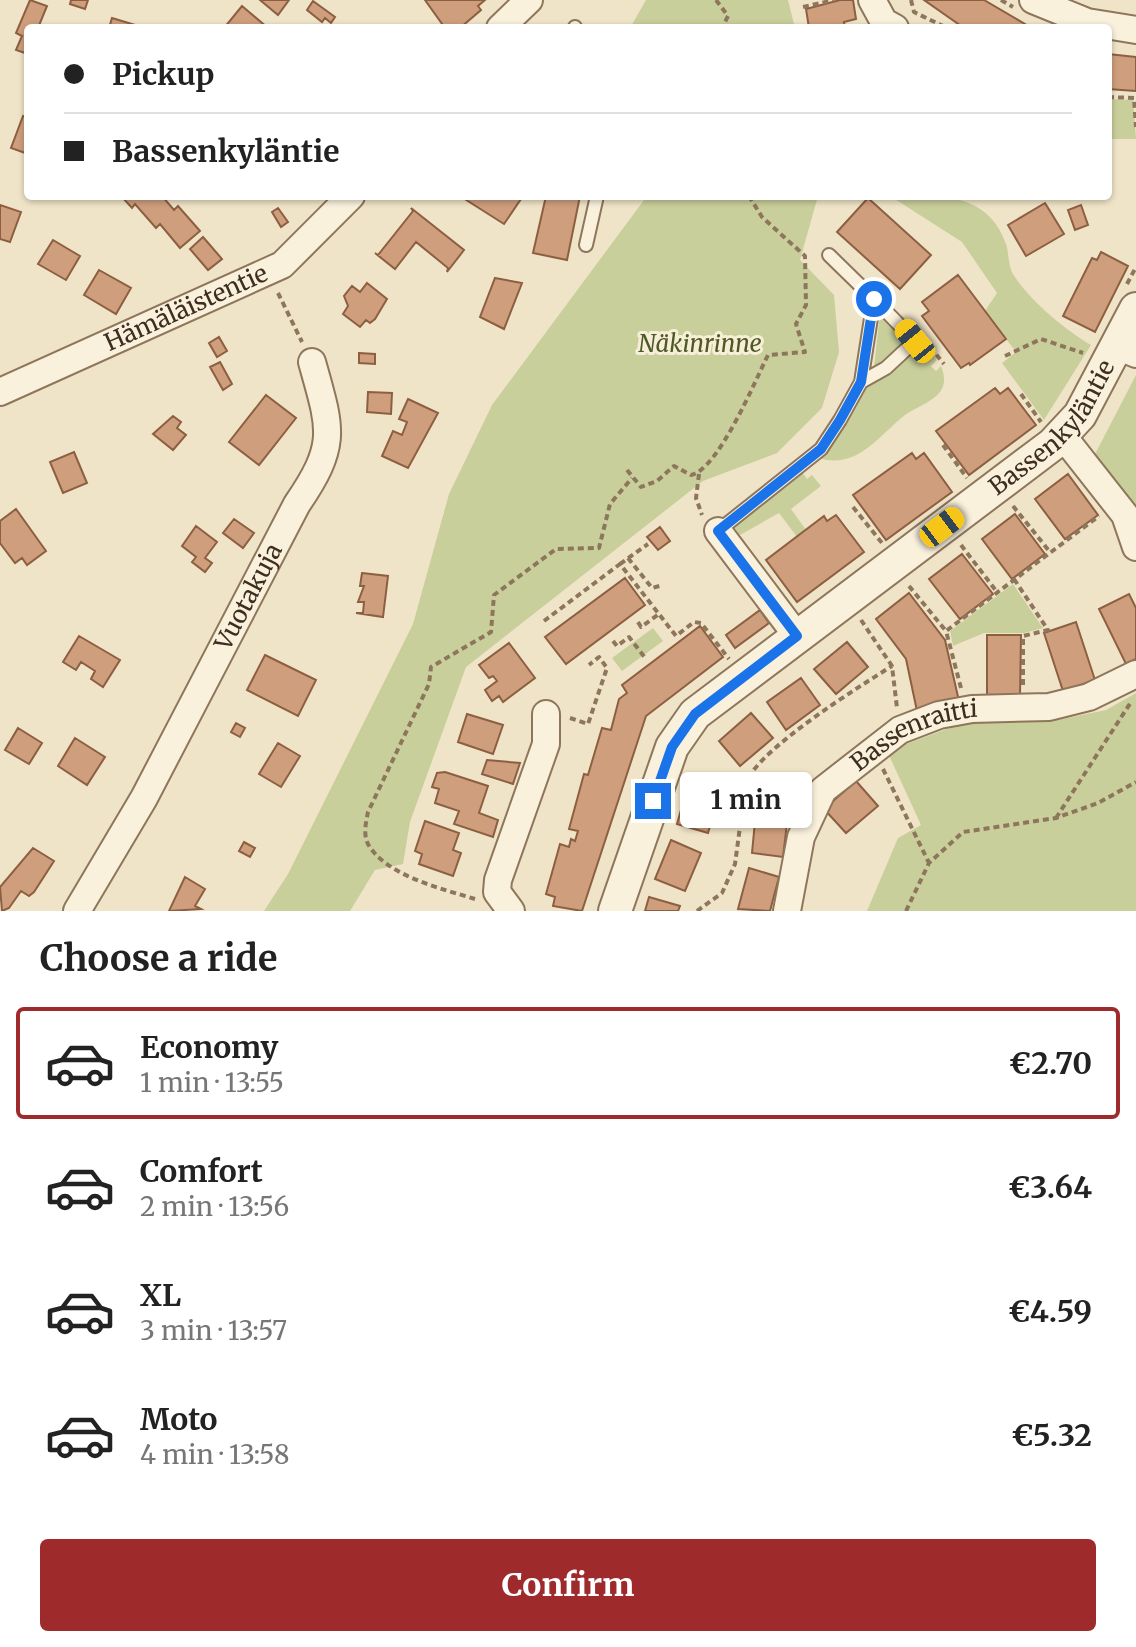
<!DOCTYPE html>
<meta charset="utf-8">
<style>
:root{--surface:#fff;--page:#f2f2f2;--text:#222;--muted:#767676;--line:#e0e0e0;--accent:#9e2a2b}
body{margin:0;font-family:Merriweather,serif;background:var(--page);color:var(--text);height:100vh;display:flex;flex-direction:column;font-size:30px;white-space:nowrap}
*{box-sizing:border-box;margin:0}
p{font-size:26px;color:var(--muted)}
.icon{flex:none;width:44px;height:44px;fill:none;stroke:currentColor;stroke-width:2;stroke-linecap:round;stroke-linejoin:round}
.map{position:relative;height:911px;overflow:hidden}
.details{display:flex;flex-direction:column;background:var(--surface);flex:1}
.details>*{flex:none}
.top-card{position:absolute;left:24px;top:24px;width:1088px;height:176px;border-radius:8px;box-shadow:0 2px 6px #0004;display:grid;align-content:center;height:176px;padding:0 40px;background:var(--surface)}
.end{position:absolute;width:36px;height:36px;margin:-18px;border:10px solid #1a73e8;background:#fff;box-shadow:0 0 0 4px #fff}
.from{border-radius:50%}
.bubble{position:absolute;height:56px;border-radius:8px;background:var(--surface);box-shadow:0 2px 6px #0004;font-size:26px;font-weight:700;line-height:56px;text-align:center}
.car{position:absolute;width:24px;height:48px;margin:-24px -12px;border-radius:10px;box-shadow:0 0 6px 2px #0007;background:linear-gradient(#f5c518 24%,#345 0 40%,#f5c518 0 76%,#345 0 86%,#f5c518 0)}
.top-card b{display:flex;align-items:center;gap:28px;height:76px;font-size:30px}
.top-card b+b{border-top:2px solid var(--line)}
.top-card i{width:20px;height:20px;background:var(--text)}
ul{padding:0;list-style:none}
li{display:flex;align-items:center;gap:24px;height:112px;margin:0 16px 12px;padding:0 24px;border:4px solid transparent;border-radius:8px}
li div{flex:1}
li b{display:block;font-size:30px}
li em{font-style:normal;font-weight:700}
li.selected{border-color:var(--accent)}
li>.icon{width:72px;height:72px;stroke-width:1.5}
h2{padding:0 40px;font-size:36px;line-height:96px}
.cta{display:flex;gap:16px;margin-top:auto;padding:16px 40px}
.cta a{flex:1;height:92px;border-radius:8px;background:var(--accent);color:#fff;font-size:32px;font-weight:700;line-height:92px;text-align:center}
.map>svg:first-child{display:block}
</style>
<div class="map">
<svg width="1136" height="911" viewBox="0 0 1136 911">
<rect width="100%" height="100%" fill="#f0e4c8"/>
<path fill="#c9cf9b" d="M646 0H788L795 28H630Z
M1109 99 1133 100 1136 139H1109Z
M647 196H818L800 260 834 295 839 352 822 408 777 453 703 481 466 667 410 822 403 864 375 870 350 911H264L288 874 413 624 449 494 492 405Z
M890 196C937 196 987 190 1006 244 1009 253 1008 265 1013 274 1031 302 1063 328 1091 345L1044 420 1002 363 1016 352 985 311 997 293 962 242Z
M885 311 909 343 874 367 880 314Z
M924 343 937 360 931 366 936 371 941 366C954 397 923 402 905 415 878 436 858 470 818 458L842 431 864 389Z
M1136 375V512L1094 456Z
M802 472 807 479 812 475 821 486 791 509 806 530 797 537 779 513 740 535 734 527Z
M1013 584 1043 628 1024 633H984L953 646 950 631Z
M653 628 663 641 622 671 612 658Z
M1136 693V911H867L898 838 921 825 887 751 963 723 1057 720 1106 710Z"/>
<path fill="#cf9f7d" stroke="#8d5f41" stroke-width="2" d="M30 0 47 6 38 28H28V54L16 50 22 36 16 33Z
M71 0H88L85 9 70 4Z
M260 0H289L278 15Z
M425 0H485L478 6 481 10 460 28H445Z
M840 0H853L856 19 844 22 845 28H809L806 9Z
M924 0H984L1025 24 1022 28H964Z
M313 1 335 17 331 23 325 18 322 22 307 10Z
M242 6 268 28H224Z
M112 18 145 28H109Z
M1108 54 1136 57V91L1108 89Z
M23 116 28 118V154L11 148Z
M121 196H162L174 210 178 206 200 231 180 248 160 224 156 228 135 204 132 208Z
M460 196H523L504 224Z
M546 196H580L567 260 533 253Z
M868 198 931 255 900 289 837 232Z
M1045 203 1064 234 1026 256 1008 225Z
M0 205 21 212 10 242 0 239Z
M1081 205 1088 225 1075 230 1068 210Z
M278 208 288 222 281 227 272 212Z
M411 208 464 250 447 272 448 268 416 242 395 269 375 253 378 255 413 211Z
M203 237 222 259 208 270 190 249Z
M53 240 80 256 66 280 38 264Z
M1101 252 1128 266 1095 332 1063 316 1092 258 1097 260Z
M99 270 131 288 116 314 84 295Z
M958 275 1006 339 970 365 969 363 961 368 922 316 929 311 922 302Z
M495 278 522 283 504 329 480 317Z
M367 283 387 299 375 319 370 323 366 320 360 327 343 314 348 306 344 296 352 286 360 292Z
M219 337 227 351 217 357 209 343Z
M359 353 375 354V364L359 363Z
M220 362 232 384 223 390 210 367Z
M995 388 1000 394 1008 388 1036 425 969 475 936 431Z
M368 392 392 393 391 414 367 412Z
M266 395 296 418 259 465 229 442Z
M408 399 438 413 408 468 382 456 393 431 402 435 407 422 399 419Z
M173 416 181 422 177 428 186 435 173 450 153 434Z
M74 452 87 483 63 493 50 462Z
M912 453 916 459 924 453 952 492 886 540 853 495Z
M1068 474 1098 515 1065 539 1035 499Z
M16 509 46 551 27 565 22 558 15 563 0 543V521Z
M1015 514 1045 554 1012 579 982 539Z
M836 515 864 552 797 602 766 560 824 516 827 521Z
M234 519 254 533 243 548 223 533Z
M196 526 217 542 205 558 212 563 205 572 192 562 196 557 182 546Z
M660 527 670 541 658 550 647 537Z
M962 554 993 594 960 619 929 579Z
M362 573 388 576 383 617 356 613H363L364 602H358L364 586H360Z
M625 578 645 605 566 664 545 637Z
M909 593 945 640 959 701 917 711 906 659 876 619Z
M1129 594 1136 608V659L1126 664 1099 609Z
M760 610 769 623 735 648 726 635Z
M1076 622 1095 680 1063 691 1044 633Z
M700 626 723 657 646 716 582 911 553 906 555 897 546 894 560 844 569 847 571 839 575 841 578 831 569 829 584 774 588 775 602 728 611 730 619 699 627 693 622 685Z
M987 635H1021L1020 696H987Z
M79 636 120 660 103 687 91 679 95 671 81 662 76 670 63 662Z
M847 642 868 667 836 694 814 669Z
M509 643 535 678 503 702 499 696 492 701 485 690 497 681 493 676 489 678 479 665Z
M265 655 316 680 298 716 247 690Z
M801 678 820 705 786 730 767 702Z
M751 713 773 738 740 766 719 741Z
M467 714 503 725 493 754 458 742Z
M236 723 245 728 240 737 231 732Z
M18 728 42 743 29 764 5 750Z
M75 738 105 757 87 785 58 766Z
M278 743 300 756 281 787 259 774Z
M487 760 520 763 513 784 482 774Z
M445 772 488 786 479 813 498 820 493 837 454 824 459 811 435 803 439 789 432 787 437 773Z
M856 781 878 806 846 833 824 809Z
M688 785 719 794 708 833 677 824Z
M756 811 788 814 783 857 752 853Z
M425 821 459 833 453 850 461 853 453 876 419 864 422 854 415 851Z
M671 840 701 853 685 891 655 879Z
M244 842 255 848 250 857 239 851Z
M33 848 54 861 34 892 29 896 21 891 9 908 2 911 0 887Z
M749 868 779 877 770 911 738 909Z
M185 877 205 889 195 906 201 909 169 911Z
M649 897 680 906 678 911H645Z"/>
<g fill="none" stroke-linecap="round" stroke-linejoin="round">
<g stroke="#8d765c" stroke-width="16">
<path id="service" d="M575 28V27
M586 245 597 196
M861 382 886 368 915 341 874 299
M718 531 821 449 840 420 861 382 874 299 829 255"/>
</g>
<g stroke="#8d765c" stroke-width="30">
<g id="minor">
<path d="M872 0 884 22 895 28"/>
<path d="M1033 0 1087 22 1136 30"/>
<path d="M500 28 529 0"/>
<path d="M1117 346 1136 354"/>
<path id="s1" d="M0 392 282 265 351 196"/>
<path d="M1062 435 1125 515 1136 547"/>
<path d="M718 531 797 636"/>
<path id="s2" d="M77 911 144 798 297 504C338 444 331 430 312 362"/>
<path d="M511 911 497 892 498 880 546 744V714"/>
<path id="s3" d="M787 911 801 837 823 790 900 730 939 715 972 709 1049 707 1089 697 1136 674"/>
</g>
</g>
<g stroke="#8d765c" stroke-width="36">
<g id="tertiary">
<path id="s4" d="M615 911 672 747 695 714 1053 444 1080 415 1136 309"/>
</g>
</g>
<path stroke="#8d765c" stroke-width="4" stroke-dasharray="6 4" stroke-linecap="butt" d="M716 0 728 16 722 28
M911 0 914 12 947 28
M1001 0 1013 7
M803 7 834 0
M1108 97 1134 98 1136 127
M1127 284 1136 267
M278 293 302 342
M930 347 944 364
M1005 356 1041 339 1083 353
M1021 394 1041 422
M943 445 967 478
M627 470 641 487 657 481 674 466 691 475C718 470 755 381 768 355L805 352 796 324 806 305 805 256 762 217 749 196
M699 474 696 498 702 515
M1013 506 1050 552
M853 507 882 543
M961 545 997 592
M628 558 652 588 663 585
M620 564 648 544
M1014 579 1048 630 1023 636V686
M909 586 946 631
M861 620 892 666 897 708
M544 621 620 564 676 636 694 622 701 623 729 659
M638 622 641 627 659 614
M613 641 617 646 629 637 646 659
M961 688 946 631 1099 516
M570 718 588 724 607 668 599 657 589 665
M883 769 929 863
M1056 818 1131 702
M475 899C443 889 386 876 368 844 363 834 366 822 368 812L429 684 431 667 491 632 494 595 556 549 599 548 610 504 632 478
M697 911 722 893 735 864 746 782C762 747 857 688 892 666
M906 911 929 863 963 832 1056 818 1098 803 1136 782"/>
<use href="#service" stroke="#faf1dc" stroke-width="12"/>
<use href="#minor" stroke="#faf1dc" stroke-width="26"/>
<use href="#tertiary" stroke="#faf1dc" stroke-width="32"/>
</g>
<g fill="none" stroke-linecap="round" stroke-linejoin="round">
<path stroke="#1a73e8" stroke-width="10" d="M653 801 672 747 695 714 797 636 718 531 821 449 840 420 861 382 874 299"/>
</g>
<g text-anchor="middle" stroke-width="6" stroke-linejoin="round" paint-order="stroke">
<g font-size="24" fill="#3d2e20" stroke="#f7eed8">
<text dy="8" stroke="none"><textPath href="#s1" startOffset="204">Hämäläistentie</textPath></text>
<text dy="8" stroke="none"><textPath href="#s4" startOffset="674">Bassenkyläntie</textPath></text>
<text dy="8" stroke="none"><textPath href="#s2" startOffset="358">Vuotakuja</textPath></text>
<text dy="8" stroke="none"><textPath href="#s3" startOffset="236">Bassenraitti</textPath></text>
</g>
<g font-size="24" font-style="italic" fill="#4d5a26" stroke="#f7eed8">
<text x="700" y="352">Näkinrinne</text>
</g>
</g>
</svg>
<i class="end from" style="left:874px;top:299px"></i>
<i class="end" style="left:653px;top:801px"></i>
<div class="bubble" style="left:680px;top:772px;width:132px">1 min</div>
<i class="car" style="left:915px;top:341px;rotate:321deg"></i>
<i class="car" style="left:942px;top:527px;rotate:53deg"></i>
<div class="top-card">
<b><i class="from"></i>Pickup</b>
<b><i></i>Bassenkyläntie</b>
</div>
</div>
<section class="details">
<h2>Choose a ride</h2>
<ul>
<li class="selected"><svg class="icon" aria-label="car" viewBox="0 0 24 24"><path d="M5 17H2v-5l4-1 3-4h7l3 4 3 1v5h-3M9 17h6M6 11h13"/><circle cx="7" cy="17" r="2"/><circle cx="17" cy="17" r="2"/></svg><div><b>Economy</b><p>1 min · 13:55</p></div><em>€2.70</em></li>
<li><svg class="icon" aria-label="car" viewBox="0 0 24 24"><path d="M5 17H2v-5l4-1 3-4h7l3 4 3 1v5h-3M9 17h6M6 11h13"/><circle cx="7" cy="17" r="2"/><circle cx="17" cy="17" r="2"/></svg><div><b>Comfort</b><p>2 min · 13:56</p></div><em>€3.64</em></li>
<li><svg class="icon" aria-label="car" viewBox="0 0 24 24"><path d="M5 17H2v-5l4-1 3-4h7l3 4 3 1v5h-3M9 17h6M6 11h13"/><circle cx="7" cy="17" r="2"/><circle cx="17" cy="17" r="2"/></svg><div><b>XL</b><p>3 min · 13:57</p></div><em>€4.59</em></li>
<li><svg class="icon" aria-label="car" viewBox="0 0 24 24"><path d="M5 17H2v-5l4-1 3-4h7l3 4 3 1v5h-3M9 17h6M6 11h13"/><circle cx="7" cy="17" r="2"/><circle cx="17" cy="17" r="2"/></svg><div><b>Moto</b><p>4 min · 13:58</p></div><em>€5.32</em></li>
</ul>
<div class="cta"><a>Confirm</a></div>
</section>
